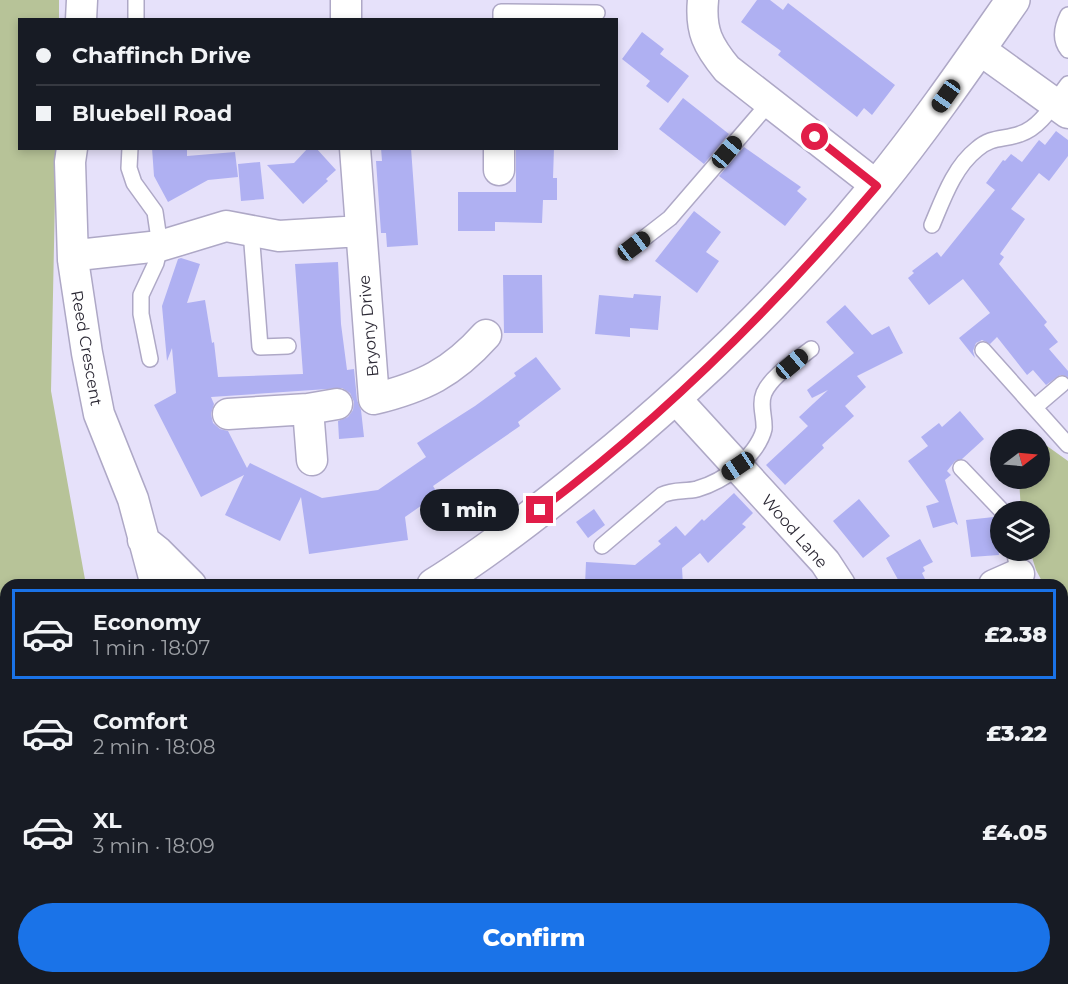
<!DOCTYPE html>
<meta charset="utf-8">
<style>
:root{--surface:#171b24;--page:#20242c;--text:#f1f3f6;--muted:#9ea1a6;--line:#363941;--accent:#1a73e8}
body{margin:0;font-family:Montserrat,sans-serif;background:var(--page);color:var(--text);height:100vh;display:flex;flex-direction:column;font-size:22px;white-space:nowrap}
*{box-sizing:border-box;margin:0}
p{font-size:20px;color:var(--muted)}
.icon{flex:none;width:33px;height:33px;fill:none;stroke:currentColor;stroke-width:2;stroke-linecap:round;stroke-linejoin:round}
.map{position:relative;flex:1;overflow:hidden}
.details{position:absolute;left:0px;top:579px;width:1068px;height:405px;display:flex;flex-direction:column;background:var(--surface);border-radius:18px 18px 0 0;box-shadow:0 3px 9px #0003}
.details>*{flex:none}
.top-card{position:absolute;left:18px;top:18px;width:600px;height:132px;border-radius:0px;box-shadow:0 3px 9px #0003;display:grid;align-content:center;height:132px;padding:0 18px;background:var(--surface)}
.needle{width:39px;rotate:74deg}
.fabs{position:absolute;left:990px;top:429px;display:grid;gap:12px}
.fabs a{display:grid;place-items:center;width:60px;height:60px;border-radius:50%;background:var(--surface);box-shadow:0 3px 9px #0003;font-size:30px}
.end{position:absolute;width:27px;height:27px;margin:-14px;border:8px solid #e11d48;background:#fff;box-shadow:0 0 0 3px #fff}
.from{border-radius:50%}
.bubble{position:absolute;height:42px;border-radius:21px;background:var(--surface);box-shadow:0 3px 9px #0003;font-size:20px;font-weight:800;line-height:42px;text-align:center}
.car{position:absolute;width:18px;height:36px;margin:-18px -9px;border-radius:8px;box-shadow:0 0 4px 2px #0007;background:linear-gradient(#222 24%,#8ab4d8 0 40%,#222 0 76%,#8ab4d8 0 86%,#222 0)}
.top-card b{display:flex;align-items:center;gap:21px;height:57px;font-size:22px}
.top-card b+b{border-top:2px solid var(--line)}
.top-card i{width:15px;height:15px;background:var(--text)}
ul{padding:10px 0 0;list-style:none}
li{display:flex;align-items:center;gap:18px;height:90px;margin:0 12px 9px;padding:0 6px;border:3px solid transparent;border-radius:0px}
li div{flex:1}
li b{display:block;font-size:22px}
li em{font-style:normal;font-weight:800}
li.current{border-color:var(--accent)}
li>.icon{width:54px;height:54px;stroke-width:1.5}
.primary-button{display:flex;gap:12px;margin-top:auto;padding:12px 18px}
.primary-button a{flex:1;height:69px;border-radius:36px;background:var(--accent);color:#fff;font-size:24px;font-weight:800;line-height:69px;text-align:center}
.map>svg:first-child{display:block}
</style>
<div class="map">
<svg width="1068" height="984" viewBox="0 0 1068 984">
<rect width="100%" height="100%" fill="#e6e1fa"/>
<path fill="#b7c398" d="M0 0H59V19L20 20V148L56 149 51 391 86 585H6V827L0 833Z
M1047 446 1068 461V630L1062 619V585H1044L1036 570 1030 551 1040 550V512L1021 511 1019 479 1040 478V450Z"/>
<path fill="#afb0f2" d="M757 0H770L783 10 788 3 895 85 872 115 864 108 857 117 778 55 781 51 741 22Z
M642 32 664 49 660 54 689 76 668 103 646 86 650 81 622 59Z
M683 98 729 134 704 164 659 129Z
M1056 131 1068 140V156L1049 181 1039 173 1011 209 1025 219 1000 254 1004 257 999 264 1047 322 1044 325 1058 342 1049 349 1068 371V377L1060 375 1046 385 1033 370 1027 375 997 337 990 344 982 340 976 343 973 351 975 358 959 338 990 313 963 279 929 305 908 278 914 273 912 271 937 252 941 257 995 190 986 183 1003 160 1005 161 1011 154 1022 162 1039 140 1045 145Z
M744 147 801 187 797 191 807 199 785 226 719 176Z
M152 148H187V156L235 152 238 177 208 180 168 202 154 176Z
M308 148H316L336 170 326 179 328 181 303 204 267 165 294 163Z
M381 148H411L418 245 387 247 386 233H381L376 161H382Z
M516 148H554L553 178H557V200H543L542 223 495 222V231H458V192H516Z
M260 162 264 199 241 201 238 164Z
M694 211 721 232 706 252 719 261 697 293 655 261Z
M181 258 200 264 187 303 205 300 212 343 214 342 218 377 303 374 295 264 338 262 341 324 347 370 354 369 357 400 361 410 364 437 339 439 338 421 348 417 353 410 354 402 350 393 342 388 211 397 214 404 211 414 213 423 220 429 228 431 247 468 250 463 322 498 378 490 426 457 417 443 475 406 516 376 514 373 536 357 561 389 518 422 520 426 433 486 438 494 405 517 408 540 309 554 301 497 280 541 225 515 244 475 201 497 154 405 176 393 172 348 167 361 162 306 178 259Z
M503 275H542L543 333H504Z
M634 294 661 296 658 330 630 328V337L595 334 599 295 633 298Z
M845 305 872 335 889 326 903 353 857 376 866 387 845 406 854 416 822 445 824 448 785 485 766 465 808 426 799 417 828 390 812 398 807 390 854 353 826 322Z
M960 411 984 439 962 459 955 461 947 471 951 475 945 480 958 525 954 522 933 528 926 506 939 502 908 461 928 446 921 437 939 423 942 427Z
M734 493 753 513 742 524 746 527 708 563 700 553 682 568 683 585H585L586 562 635 565 661 544 658 541 676 526 685 536 702 519 704 521Z
M859 499 890 536 863 558 833 521Z
M594 509 605 525 588 538 576 522Z
M994 517 999 555 971 557 966 520Z
M920 539 933 562 923 567 925 571 922 573 928 585H901L886 558Z"/>
<g fill="none" stroke-linecap="round" stroke-linejoin="round">
<g stroke="#aea8c6" stroke-width="18">
<path id="lane" d="M1068 15C1062 27 1059 39 1068 50
M136 20V0
M501 20V12L597 13
M130 148 129 168 134 183 155 212 160 246 156 263 141 295V314L150 359
M932 225C943 199 954 167 977 149 992 136 1003 140 1020 134 1042 127 1054 102 1068 84
M251 231 260 347 288 346
M634 246 670 218 770 102
M983 350 1068 445
M1035 407 1062 384
M961 468 1003 512
M602 546 662 495C674 489 685 492 697 489 711 485 727 476 738 467 748 458 761 443 764 429 765 417 759 405 764 393 772 375 796 361 811 349
M1014 550 1019 574
M1062 670 1068 676"/>
</g>
<g stroke="#aea8c6" stroke-width="33">
<path id="street" d="M346 0V20
M703 0C700 31 708 46 727 69L877 186
M81 20 82 0
M979 49 1068 113
M72 148 70 162 73 260 87 353 99 414 133 499 156 585
M355 148 374 399C423 387 452 373 486 335
M499 170V148
M73 260 87 254 160 246 226 226 279 236 361 231
M675 398 825 562 840 585
M308 409 312 460
M228 414 308 409 337 404
M143 540 158 552 191 585
M994 585 1019 574
M1062 888 1068 885
M0 911 6 906
M0 944 6 951
M25 978 29 984
M310 978 312 984
M231 984 237 978
M677 984 678 978"/>
</g>
<g stroke="#aea8c6" stroke-width="36">
<path id="secondary" d="M434 585C489 551 541 510 591 469 695 385 792 290 877 186 925 127 969 63 1013 0"/>
</g>
<use href="#lane" stroke="#fff" stroke-width="15"/>
<use href="#street" stroke="#fff" stroke-width="30"/>
<use href="#secondary" stroke="#fff" stroke-width="33"/>
</g>
<g fill="none" stroke-linecap="round" stroke-linejoin="round">
<path stroke="#e11d48" stroke-width="8" d="M540 510C665 416 776 305 877 186L815 137"/>
</g>
<g text-anchor="middle" stroke-width="4.5" stroke-linejoin="round" paint-order="stroke">
<g font-size="16" fill="#2b2834" stroke="#fff">
<text transform="translate(368 326) rotate(-95)" y="6">Bryony Drive</text>
<text transform="translate(87 348) rotate(80)" y="6">Reed Crescent</text>
<text transform="translate(795 531) rotate(49)" y="6">Wood Lane</text>
</g>
</g>
</svg>
<div class="fabs">
<a><svg class="needle" viewBox="-14 -14 28 28"><path d="M0-13l5 13h-10z" fill="#e53935"/><path d="M0 13l5-13h-10z" fill="#9ea1a6"/></svg></a>
<a><svg class="icon" aria-label="layers" viewBox="0 0 24 24"><path d="M12 4l9 5-9 5-9-5zM3 14l9 5 9-5"/></svg></a>
</div>
<i class="end from" style="left:815px;top:137px"></i>
<i class="end" style="left:540px;top:510px"></i>
<div class="bubble" style="left:420px;top:489px;width:99px">1 min</div>
<i class="car" style="left:946px;top:96px;rotate:215deg"></i>
<i class="car" style="left:727px;top:152px;rotate:40deg"></i>
<i class="car" style="left:634px;top:246px;rotate:53deg"></i>
<i class="car" style="left:792px;top:364px;rotate:50deg"></i>
<i class="car" style="left:738px;top:466px;rotate:236deg"></i>
<div class="top-card">
<b><i class="from"></i>Chaffinch Drive</b>
<b><i></i>Bluebell Road</b>
</div>
<section class="details">
<ul>
<li class="current"><svg class="icon" aria-label="car" viewBox="0 0 24 24"><path d="M5 17H2v-5l4-1 3-4h7l3 4 3 1v5h-3M9 17h6M6 11h13"/><circle cx="7" cy="17" r="2"/><circle cx="17" cy="17" r="2"/></svg><div><b>Economy</b><p>1 min · 18:07</p></div><em>£2.38</em></li>
<li><svg class="icon" aria-label="car" viewBox="0 0 24 24"><path d="M5 17H2v-5l4-1 3-4h7l3 4 3 1v5h-3M9 17h6M6 11h13"/><circle cx="7" cy="17" r="2"/><circle cx="17" cy="17" r="2"/></svg><div><b>Comfort</b><p>2 min · 18:08</p></div><em>£3.22</em></li>
<li><svg class="icon" aria-label="car" viewBox="0 0 24 24"><path d="M5 17H2v-5l4-1 3-4h7l3 4 3 1v5h-3M9 17h6M6 11h13"/><circle cx="7" cy="17" r="2"/><circle cx="17" cy="17" r="2"/></svg><div><b>XL</b><p>3 min · 18:09</p></div><em>£4.05</em></li>
</ul>
<div class="primary-button"><a>Confirm</a></div>
</section>
</div>
